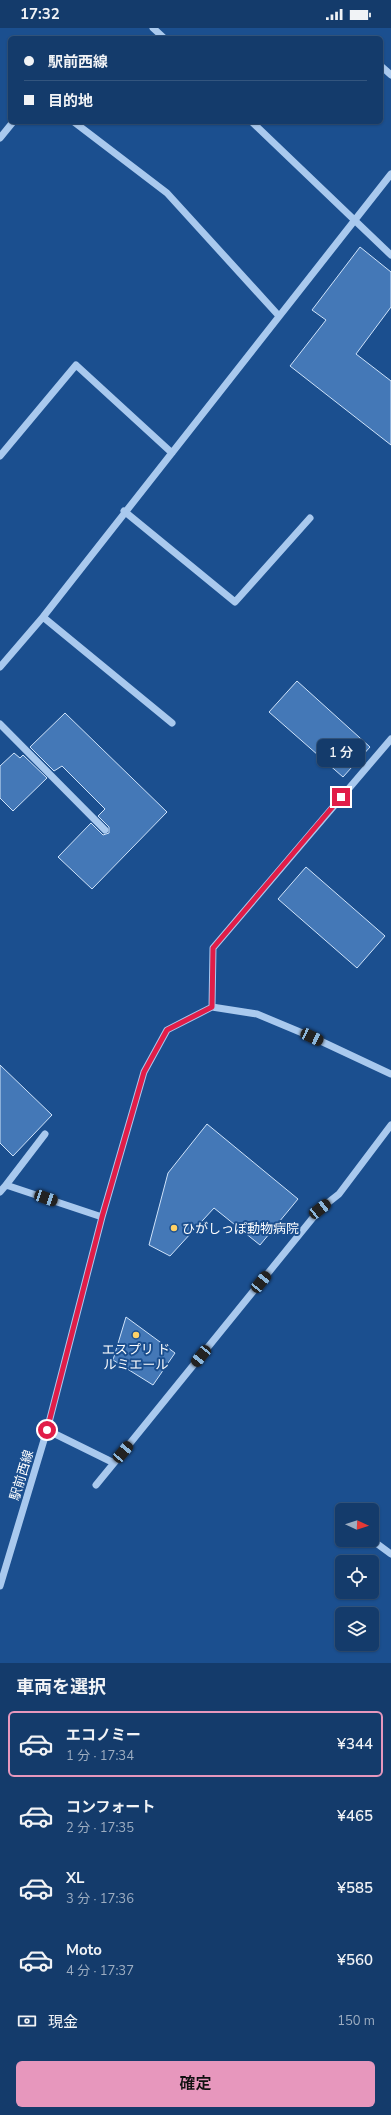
<!DOCTYPE html>
<html lang="ja">
<meta charset="utf-8">
<style>
:root{--surface:#143b6b;--page:#214673;--text:#f1f3f6;--muted:#9dadc1;--line:#33557e;--accent:#e797bd}
body{margin:0;font-family:"Nunito Sans","Noto Sans JP",sans-serif;background:var(--page);color:var(--text);height:100vh;display:flex;flex-direction:column;font-size:15px;white-space:nowrap}
*{box-sizing:border-box;margin:0}
p{font-size:13px;color:var(--muted)}
.icon{flex:none;width:22px;height:22px;fill:none;stroke:currentColor;stroke-width:2;stroke-linecap:round;stroke-linejoin:round}
.map{position:relative;height:1635px;overflow:hidden}
.drawer{display:flex;flex-direction:column;background:var(--surface);flex:1}
.drawer>*{flex:none}
.top-card{position:absolute;left:8px;top:8px;width:375px;height:88px;border-radius:6px;box-shadow:0 1px 3px #0004,0 0 0 1px var(--line);display:grid;align-content:center;height:88px;padding:0 16px;background:var(--surface)}
.needle{width:26px;rotate:93deg}
.controls{position:absolute;left:335px;top:1475px;display:grid;gap:8px}
.controls a{display:grid;place-items:center;width:44px;height:44px;border-radius:6px;background:var(--surface);box-shadow:0 1px 3px #0004,0 0 0 1px var(--line);font-size:20px}
.end{position:absolute;width:18px;height:18px;margin:-9px;border:5px solid #e11d48;background:#fff;box-shadow:0 0 0 2px #fff}
.from{border-radius:50%}
.bubble{position:absolute;height:28px;border-radius:6px;background:var(--surface);box-shadow:0 1px 3px #0004,0 0 0 1px var(--line);font-size:13px;font-weight:600;line-height:28px;text-align:center}
.car{position:absolute;width:12px;height:24px;margin:-12px -6px;border-radius:5px;box-shadow:0 0 3px 1px #0007;background:linear-gradient(#222 24%,#8ab4d8 0 40%,#222 0 76%,#8ab4d8 0 86%,#222 0)}
.top-card b{display:flex;align-items:center;gap:14px;height:38px;font-size:15px}
.top-card b+b{border-top:1px solid var(--line)}
.top-card i{width:10px;height:10px;background:var(--text)}
ul{padding:0;list-style:none}
li{display:flex;align-items:center;gap:12px;height:66px;margin:0 8px 6px;padding:0 8px;border:2px solid transparent;border-radius:6px}
li div{flex:1}
li b{display:block;font-size:15px}
li em{font-style:normal;font-weight:600}
li.current{border-color:var(--accent)}
li>.icon{width:36px;height:36px;stroke-width:1.5}
h2{padding:0 16px;font-size:18px;line-height:48px}
.pay{display:flex;align-items:center;gap:10px;height:44px;padding:0 16px;font-size:15px}
.pay p{margin-inline-start:auto}
.button{display:flex;gap:8px;margin-top:auto;padding:8px 16px}
.button a{flex:1;height:46px;border-radius:6px;background:var(--accent);color:#111;font-size:16px;font-weight:600;line-height:46px;text-align:center}
.status{display:flex;justify-content:space-between;align-items:center;height:28px;padding:0 20px;background:var(--surface);direction:ltr}
.status svg{height:11px;fill:currentColor}
.map>svg:first-child{display:block}
</style>
<div class="status"><b>17:32</b><svg viewBox="0 0 49 12"><path d="M0 12V9h3v3zM5 12V6h3v6zM10 12V3h3v9zM15 12V0h3v12zM26 1h20v11H26zM47 4h2v5h-2z"/></svg></div>
<div class="map">
<svg width="391" height="1635" viewBox="0 0 391 1635">
<rect width="100%" height="100%" fill="#1b4f8f"/>
<path fill="#4478b7" stroke="#cfe3fa" d="M360 219 391 244V279L356 326 391 353V417L290 338 326 292 312 282Z
M297 653 370 719 343 749 269 684Z
M65 685 167 784 92 861 58 829 91 795 103 807 109 805V799L98 788 105 781 62 738 54 743 30 719Z
M14 725 20 730 23 727 47 750 13 783 0 770V738Z
M306 839 385 908 357 940 278 871Z
M0 1037 52 1087 13 1128 0 1115Z
M207 1096 298 1171 260 1217 214 1180 170 1228 149 1217 168 1145Z
M126 1289 175 1325 153 1357 113 1332Z"/>
<g fill="none" stroke-linecap="round" stroke-linejoin="round">
<path stroke="#a9c9ee" stroke-width="7" d="M153 0 164 10
M381 38 391 47
M74 94 167 165 279 288
M252 94 391 227
M0 110 13 94
M0 428 76 337 172 425
M124 483 235 574 310 490
M43 589 172 695
M0 639 43 589 391 146
M0 696 105 802
M212 979 213 920 391 711
M6 1157 45 1106
M0 1164 6 1157 102 1189
M47 1402 114 1435 320 1181 339 1166 391 1097
M96 1457 114 1435
M372 1512 391 1526
M0 1558 47 1402 102 1189 144 1044 167 1002 212 979 257 986 312 1009 391 1046"/>
</g>
<g fill="none" stroke-linecap="round" stroke-linejoin="round">
<path stroke="#e11d48" stroke-width="5" d="M47 1402 102 1189 144 1044 167 1002 212 979 213 920 341 769"/>
</g>
<g fill="#ffd166" stroke="#1b4f8f" stroke-width="1.5">
<circle cx="174" cy="1200" r="4"/>
<circle cx="136" cy="1307" r="4"/>
</g>
<g text-anchor="middle" stroke-width="4" stroke-linejoin="round" paint-order="stroke">
<g font-size="13" fill="#fff" stroke="#1b4f8f" text-anchor="start">
<text x="182" y="1205">ひがしっぽ動物病院</text>
<text x="136" y="1326" text-anchor="middle">エスプリ ド<tspan x="136" dy="15">ルミエール</tspan></text>
</g>
<g font-size="13" fill="#fff" stroke="#1b4f8f">
<text transform="translate(21 1447) rotate(-73)" y="5">駅前西線</text>
</g>
</g>
</svg>
<div class="controls">
<a><svg class="needle" viewBox="-14 -14 28 28"><path d="M0-13l5 13h-10z" fill="#e53935"/><path d="M0 13l5-13h-10z" fill="#9dadc1"/></svg></a>
<a><svg class="icon" aria-label="locate" viewBox="0 0 24 24"><circle cx="12" cy="12" r="6"/><path d="M12 2v4M12 18v4M2 12h4M18 12h4"/></svg></a>
<a><svg class="icon" aria-label="layers" viewBox="0 0 24 24"><path d="M12 4l9 5-9 5-9-5zM3 14l9 5 9-5"/></svg></a>
</div>
<i class="end from" style="left:47px;top:1402px"></i>
<i class="end" style="left:341px;top:769px"></i>
<div class="bubble" style="left:317px;top:711px;width:48px">1 分</div>
<i class="car" style="left:312px;top:1009px;rotate:115deg"></i>
<i class="car" style="left:46px;top:1170px;rotate:109deg"></i>
<i class="car" style="left:320px;top:1181px;rotate:52deg"></i>
<i class="car" style="left:261px;top:1254px;rotate:39deg"></i>
<i class="car" style="left:201px;top:1328px;rotate:219deg"></i>
<i class="car" style="left:123px;top:1424px;rotate:40deg"></i>
<div class="top-card">
<b><i class="from"></i>駅前西線</b>
<b><i></i>目的地</b>
</div>
</div>
<section class="drawer">
<h2>車両を選択</h2>
<ul>
<li class="current"><svg class="icon" aria-label="car" viewBox="0 0 24 24"><path d="M5 17H2v-5l4-1 3-4h7l3 4 3 1v5h-3M9 17h6M6 11h13"/><circle cx="7" cy="17" r="2"/><circle cx="17" cy="17" r="2"/></svg><div><b>エコノミー</b><p>1 分 · 17:34</p></div><em>¥344</em></li>
<li><svg class="icon" aria-label="car" viewBox="0 0 24 24"><path d="M5 17H2v-5l4-1 3-4h7l3 4 3 1v5h-3M9 17h6M6 11h13"/><circle cx="7" cy="17" r="2"/><circle cx="17" cy="17" r="2"/></svg><div><b>コンフォート</b><p>2 分 · 17:35</p></div><em>¥465</em></li>
<li><svg class="icon" aria-label="car" viewBox="0 0 24 24"><path d="M5 17H2v-5l4-1 3-4h7l3 4 3 1v5h-3M9 17h6M6 11h13"/><circle cx="7" cy="17" r="2"/><circle cx="17" cy="17" r="2"/></svg><div><b>XL</b><p>3 分 · 17:36</p></div><em>¥585</em></li>
<li><svg class="icon" aria-label="car" viewBox="0 0 24 24"><path d="M5 17H2v-5l4-1 3-4h7l3 4 3 1v5h-3M9 17h6M6 11h13"/><circle cx="7" cy="17" r="2"/><circle cx="17" cy="17" r="2"/></svg><div><b>Moto</b><p>4 分 · 17:37</p></div><em>¥560</em></li>
</ul>
<div class="pay"><svg class="icon" aria-label="cash" viewBox="0 0 24 24"><path d="M3 7h18v10H3z"/><circle cx="12" cy="12" r="2"/></svg>現金<p>150 m</p></div>
<div class="button"><a>確定</a></div>
</section>
